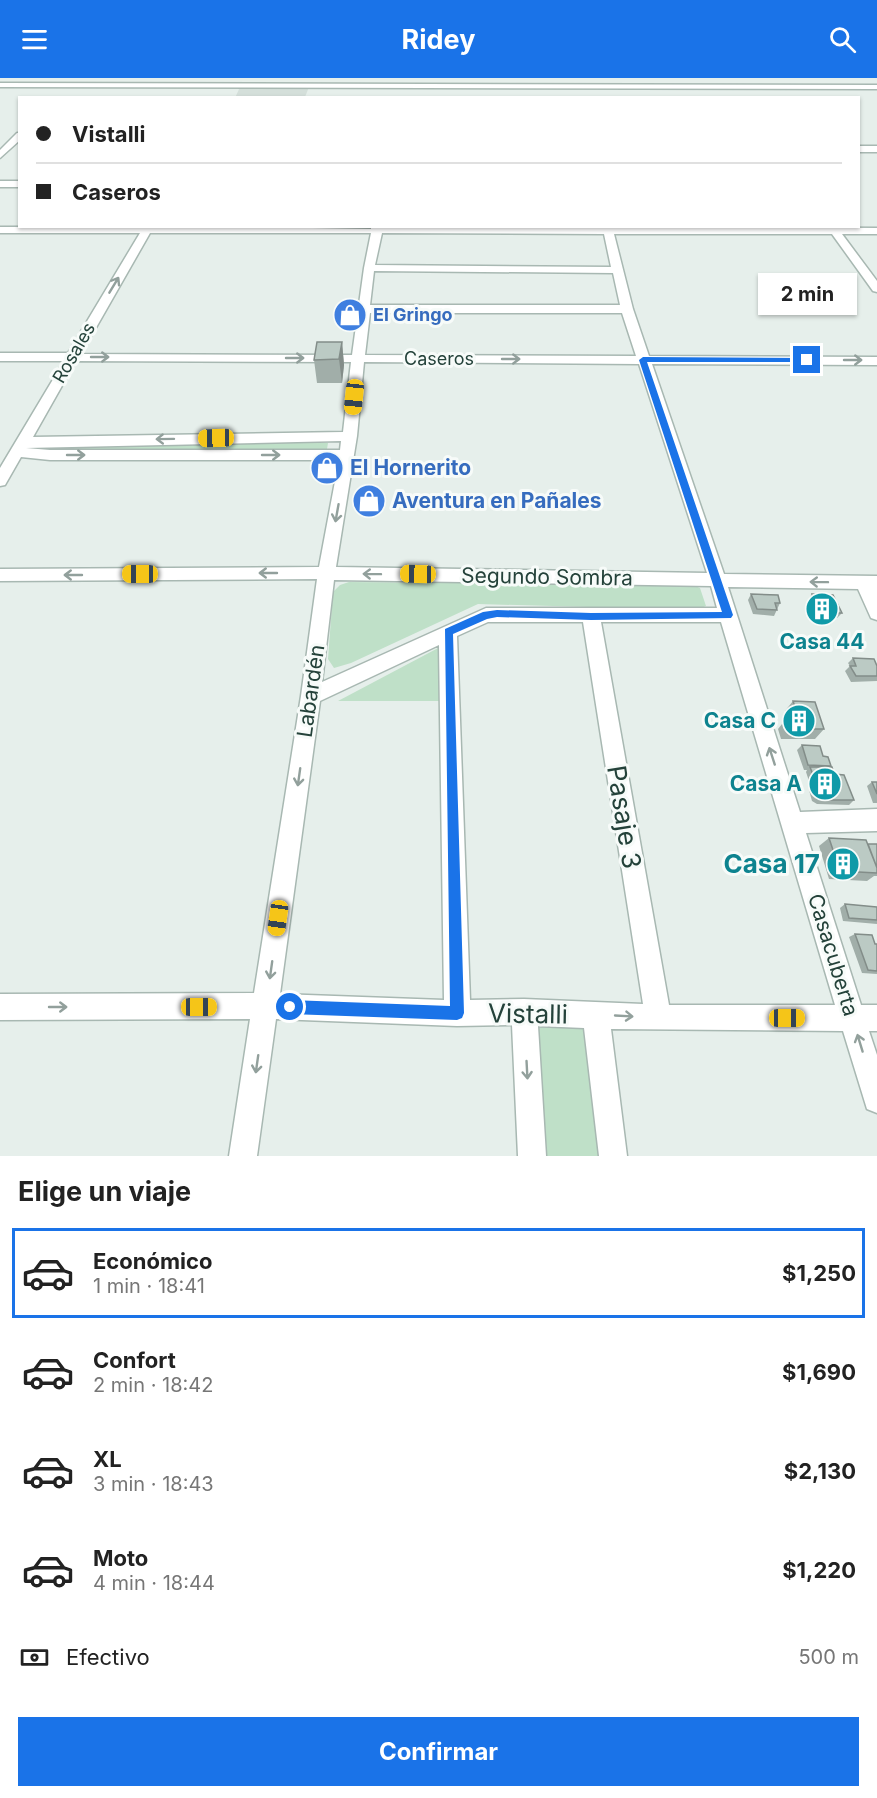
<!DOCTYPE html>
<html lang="es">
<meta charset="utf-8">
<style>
:root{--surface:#fff;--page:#f6f6f6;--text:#222;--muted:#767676;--line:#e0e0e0;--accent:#1a73e8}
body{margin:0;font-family:Inter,sans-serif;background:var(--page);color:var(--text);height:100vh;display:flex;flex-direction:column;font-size:22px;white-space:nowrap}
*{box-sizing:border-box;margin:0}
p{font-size:20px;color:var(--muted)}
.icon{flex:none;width:33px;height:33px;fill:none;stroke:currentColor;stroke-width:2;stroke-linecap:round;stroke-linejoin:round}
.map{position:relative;height:1078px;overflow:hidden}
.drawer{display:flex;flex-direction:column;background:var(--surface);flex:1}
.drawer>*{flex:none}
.banner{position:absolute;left:18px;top:18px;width:842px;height:132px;border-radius:0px;box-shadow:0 2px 4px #0004;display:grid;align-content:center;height:132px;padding:0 18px;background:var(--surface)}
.end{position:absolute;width:27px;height:27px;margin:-14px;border:8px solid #1a73e8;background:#fff;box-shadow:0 0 0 3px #fff}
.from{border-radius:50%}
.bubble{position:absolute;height:42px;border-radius:0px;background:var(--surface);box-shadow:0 2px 4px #0004;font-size:20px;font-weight:700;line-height:42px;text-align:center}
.car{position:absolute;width:18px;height:36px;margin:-18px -9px;border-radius:8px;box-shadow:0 0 4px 2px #0007;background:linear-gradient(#f5c518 24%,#345 0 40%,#f5c518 0 76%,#345 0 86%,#f5c518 0)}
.banner b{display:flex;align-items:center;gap:21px;height:57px;font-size:22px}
.banner b+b{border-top:2px solid var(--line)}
.banner i{width:15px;height:15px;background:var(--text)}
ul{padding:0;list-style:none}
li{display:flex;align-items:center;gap:18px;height:90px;margin:0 12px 9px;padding:0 6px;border:3px solid transparent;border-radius:0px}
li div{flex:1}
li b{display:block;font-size:22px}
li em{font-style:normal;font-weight:700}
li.active{border-color:var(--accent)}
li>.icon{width:54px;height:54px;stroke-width:1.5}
h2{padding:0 18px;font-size:27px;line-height:72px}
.pay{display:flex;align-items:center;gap:15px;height:66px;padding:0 18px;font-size:22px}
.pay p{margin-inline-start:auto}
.button{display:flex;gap:12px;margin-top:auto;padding:12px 18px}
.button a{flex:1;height:69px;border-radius:0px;background:var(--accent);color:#fff;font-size:24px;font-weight:700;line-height:69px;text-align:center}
header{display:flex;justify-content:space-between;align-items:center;height:78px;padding:0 18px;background:var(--accent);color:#fff;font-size:27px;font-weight:700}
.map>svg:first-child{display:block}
</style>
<header><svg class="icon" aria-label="menu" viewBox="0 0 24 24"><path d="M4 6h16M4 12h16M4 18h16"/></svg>Ridey<svg class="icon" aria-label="search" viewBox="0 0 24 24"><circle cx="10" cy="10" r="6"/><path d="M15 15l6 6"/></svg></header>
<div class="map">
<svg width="877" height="1078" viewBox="0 0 877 1078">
<rect width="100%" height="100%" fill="#e6efeb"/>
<path fill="#d4dfda" d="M240 9H309L305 19 235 20Z"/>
<path fill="#bfe0c8" d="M328 365 327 371 42 372 45 366Z
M349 504 693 507 700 510 706 528 696 532 478 526 351 585 334 590 328 581 333 514 340 507Z
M440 569 439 623H338Z
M538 949 588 950 602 1078H547Z"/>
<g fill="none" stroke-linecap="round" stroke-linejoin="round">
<g stroke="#a8b8b2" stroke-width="3">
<path id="minor" d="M0 5 877 7V11L0 9Z
M17 55H20V62L0 80V72Z
M858 68H877V74H858Z
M0 103H20V109H0Z
M602 148 877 150V156H842L877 203V214L873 213 832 156H614L633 231 649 278 877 279V287L652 286 724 496 877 498V542L871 540 858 511 728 509 800 734 877 731V753L806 755 861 927H877V953H869L877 977V1035L867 1031 843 953 611 951 627 1078H599L584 950 538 948 546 1078H518L512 947 457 948 276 941 257 1078H229L250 941 0 942V916L254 915 301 618 317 501 0 503V491L319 489 339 382H50L21 379 5 407 0 408V390L64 283H0V275H68L140 155H0V149ZM150 155H371L364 190 352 277 81 276ZM382 155 604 156 611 189 375 187ZM374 193 613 195 620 227H370ZM370 235H622L636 278 365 277ZM76 283 351 284 343 354 33 359ZM364 284 639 286 707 495 336 489 357 358ZM341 363 340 372H50L26 370ZM334 502 711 508 717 530H486L322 604ZM488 544H583L643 926 524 921 470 922 457 558ZM601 544H721L835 927H669ZM439 567 444 922 280 916 320 623Z"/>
</g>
<use href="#minor" fill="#fff" fill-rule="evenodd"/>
</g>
<path fill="#a1aea9" d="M184 148H371V151Z
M342 264 344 287 342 305H317L314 282Z
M751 516 780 525 774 538 753 536 748 522Z
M812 516 842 535 837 540H815L808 522Z
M853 580 877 588V603L851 604 845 593 850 588 848 585Z
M793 623 824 651 815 661H781L778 651 786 641H788L785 633Z
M802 667 823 678 831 688 829 689 854 722 849 727 817 726 812 723 809 712 811 709 806 694 807 692H804L797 672Z
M872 704H877V725H873L867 708Z
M829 760 868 766H877V798H874L867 803 829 801 819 768Z
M845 826 877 829V846L843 843 840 830Z
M855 856 875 866H877V896L862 895 849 859Z"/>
<path fill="#838d89" d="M342 264 344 287 342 305 339 281Z"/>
<path fill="#bbcac4" stroke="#838d89" stroke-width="1.5" d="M317 264H342L339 281 314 282Z
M751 516 778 517 780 525H775L777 532 757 531Z
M812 516 833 517 842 535H819Z
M853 580 874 581 877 588V598H856L850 588H856Z
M793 623 815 624 824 651H790L786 641H799Z
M802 667 820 668 823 678 828 679 831 688 808 687Z
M810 689H832L834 696 844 697 854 722H822L817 718 813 707H817Z
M872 704H877V716Z
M829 760 866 762 877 790V795L840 793Z
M868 766H877V790Z
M845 826 877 829V842L849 840Z
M855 856 872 857 875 866H877V893L868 892Z"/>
<defs><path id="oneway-shaft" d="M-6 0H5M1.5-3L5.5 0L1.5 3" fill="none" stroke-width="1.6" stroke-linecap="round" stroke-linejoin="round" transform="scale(1.5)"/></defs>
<g stroke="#92a09c">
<use href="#oneway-shaft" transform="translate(114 207) rotate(-59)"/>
<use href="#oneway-shaft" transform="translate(100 279)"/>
<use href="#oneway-shaft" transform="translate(295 280)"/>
<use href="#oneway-shaft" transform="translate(511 281)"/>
<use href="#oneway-shaft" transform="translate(853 282)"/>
<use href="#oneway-shaft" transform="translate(165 361) rotate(179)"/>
<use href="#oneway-shaft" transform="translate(76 377)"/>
<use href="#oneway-shaft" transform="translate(271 377)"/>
<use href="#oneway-shaft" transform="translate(337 435) rotate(100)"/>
<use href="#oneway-shaft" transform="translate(268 495) rotate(180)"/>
<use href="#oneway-shaft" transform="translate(372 496) rotate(-179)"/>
<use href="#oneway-shaft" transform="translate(73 497) rotate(180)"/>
<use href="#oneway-shaft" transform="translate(819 504) rotate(-179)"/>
<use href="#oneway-shaft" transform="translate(772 678) rotate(-108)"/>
<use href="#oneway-shaft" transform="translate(299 699) rotate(98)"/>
<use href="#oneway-shaft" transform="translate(271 892) rotate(98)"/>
<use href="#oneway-shaft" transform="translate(58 929)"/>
<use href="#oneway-shaft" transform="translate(624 938) rotate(3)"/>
<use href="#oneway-shaft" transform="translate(860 965) rotate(-107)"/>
<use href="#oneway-shaft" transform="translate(257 986) rotate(98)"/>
<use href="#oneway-shaft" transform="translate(527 992) rotate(87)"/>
</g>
<path fill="#1a73e8" d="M643 279 807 280 810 282 807 284H647L733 537 731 540 591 542 497 539 487 541 453 556 464 935 462 940 457 942 290 936 285 934 282 929 285 924 290 922 450 928 445 551 483 534 497 532 591 535 722 534 639 282Z"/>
<defs>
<g id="shop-disc" transform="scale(1.725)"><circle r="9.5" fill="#3f7fe0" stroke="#f7fbf9"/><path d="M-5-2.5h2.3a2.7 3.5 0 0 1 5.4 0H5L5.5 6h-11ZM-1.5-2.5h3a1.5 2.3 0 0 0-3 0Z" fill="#fff"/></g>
<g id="building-disc" transform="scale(1.725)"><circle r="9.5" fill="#0f9aa8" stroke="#f7fbf9"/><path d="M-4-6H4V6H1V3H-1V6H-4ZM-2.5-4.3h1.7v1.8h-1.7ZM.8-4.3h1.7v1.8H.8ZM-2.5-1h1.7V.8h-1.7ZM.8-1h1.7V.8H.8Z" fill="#fff"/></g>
</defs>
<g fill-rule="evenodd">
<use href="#shop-disc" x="350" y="237"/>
<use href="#shop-disc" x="327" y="390"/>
<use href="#shop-disc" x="369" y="423"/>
<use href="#building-disc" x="822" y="531"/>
<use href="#building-disc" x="799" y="643"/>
<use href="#building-disc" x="825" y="706"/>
<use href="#building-disc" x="843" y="786"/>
</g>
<g text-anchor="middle" stroke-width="6" stroke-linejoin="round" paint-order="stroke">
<g font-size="18" font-weight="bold" fill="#366cbe" stroke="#f7fbf9" text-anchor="start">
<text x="373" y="243">El Gringo</text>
</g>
<g font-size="18" fill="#24423a" stroke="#f7fbf9">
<text transform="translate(74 275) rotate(-60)" y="6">Rosales</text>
<text x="439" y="287">Caseros</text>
</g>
<g font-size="21" font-weight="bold" fill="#366cbe" stroke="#f7fbf9" text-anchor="start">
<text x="350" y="397">El Hornerito</text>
<text x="392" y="430">Aventura en Pañales</text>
</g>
<g font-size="21" fill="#24423a" stroke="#f7fbf9">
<text transform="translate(547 499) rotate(1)" y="7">Segundo Sombra</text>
<text transform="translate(311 613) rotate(-82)" y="7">Labardén</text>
<text transform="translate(833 877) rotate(73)" y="7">Casacuberta</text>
</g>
<g font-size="21" font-weight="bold" fill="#0d838f" stroke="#f7fbf9" text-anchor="end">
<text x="822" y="571" text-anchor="middle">Casa 44</text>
<text x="776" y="650">Casa C</text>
<text x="802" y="713">Casa A</text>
</g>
<g font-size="26" fill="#24423a" stroke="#f7fbf9">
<text transform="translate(624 739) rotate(81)" y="9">Pasaje 3</text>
<text transform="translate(528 936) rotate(1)" y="9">Vistalli</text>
</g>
<g font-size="26" font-weight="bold" fill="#0d838f" stroke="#f7fbf9" text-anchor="end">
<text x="820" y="795">Casa 17</text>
</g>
</g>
</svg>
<i class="end from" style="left:290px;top:929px"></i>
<i class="end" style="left:807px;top:282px"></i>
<div class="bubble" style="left:758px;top:195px;width:99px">2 min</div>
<i class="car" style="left:354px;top:319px;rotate:186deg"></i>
<i class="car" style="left:216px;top:360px;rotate:269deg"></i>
<i class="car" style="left:140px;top:496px;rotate:270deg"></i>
<i class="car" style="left:418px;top:496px;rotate:271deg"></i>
<i class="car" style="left:278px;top:840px;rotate:188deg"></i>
<i class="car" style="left:199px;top:929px;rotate:90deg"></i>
<i class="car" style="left:787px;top:940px;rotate:90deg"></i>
<div class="banner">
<b><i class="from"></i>Vistalli</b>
<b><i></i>Caseros</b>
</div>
</div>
<section class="drawer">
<h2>Elige un viaje</h2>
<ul>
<li class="active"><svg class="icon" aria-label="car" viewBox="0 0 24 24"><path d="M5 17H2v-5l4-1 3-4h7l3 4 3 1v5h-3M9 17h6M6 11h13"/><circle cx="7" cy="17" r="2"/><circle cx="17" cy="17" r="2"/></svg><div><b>Económico</b><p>1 min · 18:41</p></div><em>$1,250</em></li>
<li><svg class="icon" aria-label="car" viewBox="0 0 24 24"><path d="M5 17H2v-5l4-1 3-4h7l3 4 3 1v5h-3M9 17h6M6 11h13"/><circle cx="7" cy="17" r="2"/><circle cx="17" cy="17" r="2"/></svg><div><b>Confort</b><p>2 min · 18:42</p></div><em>$1,690</em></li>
<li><svg class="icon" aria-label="car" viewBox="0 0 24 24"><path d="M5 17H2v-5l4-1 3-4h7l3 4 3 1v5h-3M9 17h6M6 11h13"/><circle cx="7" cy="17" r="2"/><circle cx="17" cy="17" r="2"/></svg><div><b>XL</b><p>3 min · 18:43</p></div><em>$2,130</em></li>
<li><svg class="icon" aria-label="car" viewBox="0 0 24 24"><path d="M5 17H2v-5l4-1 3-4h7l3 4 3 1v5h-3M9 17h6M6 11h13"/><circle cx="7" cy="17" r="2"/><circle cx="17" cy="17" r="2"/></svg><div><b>Moto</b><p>4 min · 18:44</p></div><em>$1,220</em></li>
</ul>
<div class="pay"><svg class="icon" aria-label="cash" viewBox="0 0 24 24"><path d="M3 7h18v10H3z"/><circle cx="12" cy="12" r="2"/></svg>Efectivo<p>500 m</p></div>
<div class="button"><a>Confirmar</a></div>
</section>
